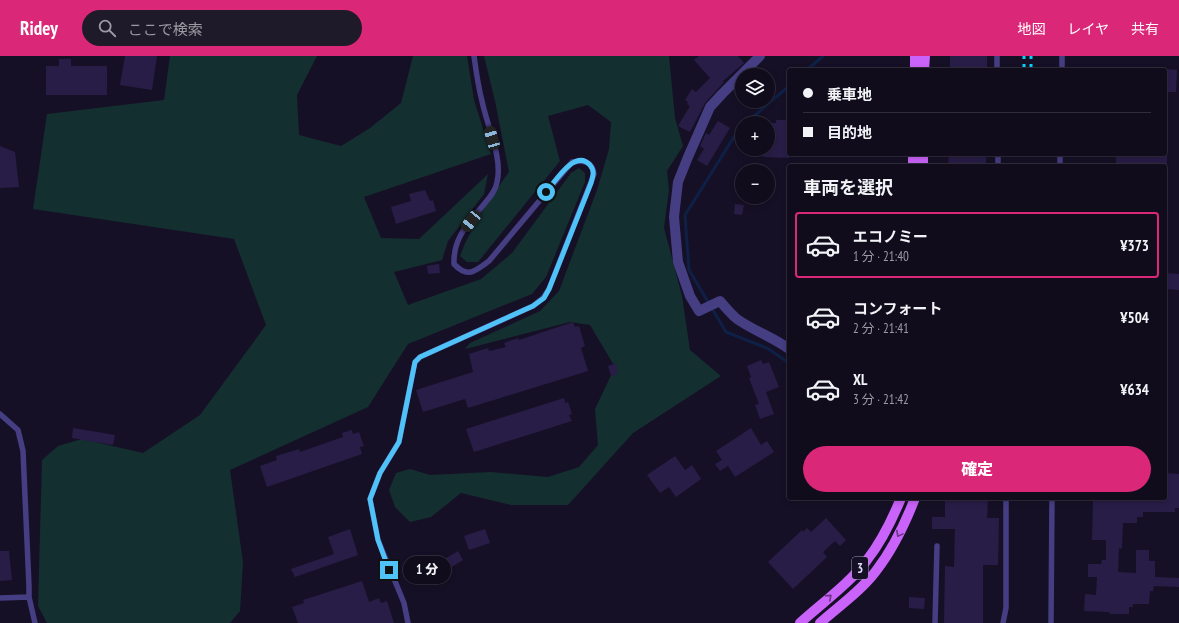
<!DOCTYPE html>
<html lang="ja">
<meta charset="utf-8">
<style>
:root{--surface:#100c1c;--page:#1e1a29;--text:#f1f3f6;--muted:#9c9ba3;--line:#302c3b;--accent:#db2777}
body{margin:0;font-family:"PT Sans Narrow","Noto Sans JP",sans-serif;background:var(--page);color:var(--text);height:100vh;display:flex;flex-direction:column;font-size:15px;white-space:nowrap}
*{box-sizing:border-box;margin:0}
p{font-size:13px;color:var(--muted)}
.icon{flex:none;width:22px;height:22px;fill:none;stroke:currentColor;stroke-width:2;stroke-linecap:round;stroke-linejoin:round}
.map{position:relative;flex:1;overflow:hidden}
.panel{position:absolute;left:787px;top:108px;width:380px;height:336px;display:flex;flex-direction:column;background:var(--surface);border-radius:4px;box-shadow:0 2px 6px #0003,0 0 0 1px var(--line)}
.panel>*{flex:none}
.top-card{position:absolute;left:787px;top:12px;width:380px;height:88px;border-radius:4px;box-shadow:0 2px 6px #0003,0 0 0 1px var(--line);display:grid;align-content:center;height:88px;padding:0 16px;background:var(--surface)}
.controls{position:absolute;left:735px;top:12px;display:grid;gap:8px}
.controls a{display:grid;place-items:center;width:40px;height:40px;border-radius:50%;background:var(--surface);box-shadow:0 2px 6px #0003,0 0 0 1px var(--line);font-size:20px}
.end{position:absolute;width:18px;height:18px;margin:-9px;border:5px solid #4fc3f7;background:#111;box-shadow:0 0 0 2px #111}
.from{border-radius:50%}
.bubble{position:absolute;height:28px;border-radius:14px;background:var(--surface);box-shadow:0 2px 6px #0003,0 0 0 1px var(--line);font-size:13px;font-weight:800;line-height:28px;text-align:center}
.car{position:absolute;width:12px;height:24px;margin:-12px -6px;border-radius:5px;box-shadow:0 0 3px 1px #0007;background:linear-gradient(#222 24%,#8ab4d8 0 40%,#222 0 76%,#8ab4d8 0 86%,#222 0)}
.top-card b{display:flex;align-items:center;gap:14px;height:38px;font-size:15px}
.top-card b+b{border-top:1px solid var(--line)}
.top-card i{width:10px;height:10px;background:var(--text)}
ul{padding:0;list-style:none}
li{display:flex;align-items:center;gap:12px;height:66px;margin:0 8px 6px;padding:0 8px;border:2px solid transparent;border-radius:4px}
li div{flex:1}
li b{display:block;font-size:15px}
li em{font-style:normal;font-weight:800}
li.active{border-color:var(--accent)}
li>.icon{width:36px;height:36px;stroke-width:1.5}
h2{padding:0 16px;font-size:18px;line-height:48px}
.primary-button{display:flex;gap:8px;margin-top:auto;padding:8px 16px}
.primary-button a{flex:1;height:46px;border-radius:24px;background:var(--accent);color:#fff;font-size:16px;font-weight:800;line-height:46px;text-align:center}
header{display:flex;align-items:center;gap:24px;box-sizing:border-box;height:56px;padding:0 20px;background:var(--accent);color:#fff}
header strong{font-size:19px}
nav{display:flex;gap:22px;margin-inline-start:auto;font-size:14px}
.search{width:280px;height:36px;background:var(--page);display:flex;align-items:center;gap:10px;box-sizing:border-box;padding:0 14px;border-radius:22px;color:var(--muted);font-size:15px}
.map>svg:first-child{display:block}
</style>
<header>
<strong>Ridey</strong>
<div class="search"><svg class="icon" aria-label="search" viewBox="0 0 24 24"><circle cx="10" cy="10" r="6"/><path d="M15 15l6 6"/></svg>ここで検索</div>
<nav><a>地図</a><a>レイヤ</a><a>共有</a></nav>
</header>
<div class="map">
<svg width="1179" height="567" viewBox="0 0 1179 567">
<rect width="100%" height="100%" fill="#161026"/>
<path fill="#142f30" d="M170 0H317L297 39 299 79 341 90 370 72 401 47 413 0H467L474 44 491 98 364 141 381 182 419 183 488 118 484 138 448 185 442 204 394 216 408 249 481 223 512 197 571 117 579 112 585 117V126L546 221 532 238 408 288 368 351 230 414 243 506 240 555 230 567H47L38 550 42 404 58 390 82 383 143 397 200 359 266 269 234 183 33 153 47 58 164 44Z
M484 0H669L675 62 683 90 667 115 669 134 664 172 682 240 690 294 721 320 633 377 568 449H511L461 437 431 461 410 466 395 451 389 434 396 417 410 413 430 419 491 416 548 421 579 411 598 389 595 353 615 311 590 269 570 266 465 293 470 287 540 255 559 235 597 134 609 93 611 66 588 49 548 60 560 105 478 206H467L460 200C471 170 490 142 509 116L495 45Z"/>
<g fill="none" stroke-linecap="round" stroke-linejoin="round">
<path stroke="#0f2047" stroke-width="3" d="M807 14 823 0
M746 67 789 30
M742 70 739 73 685 159 689 214 726 276 767 292 789 307"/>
</g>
<path fill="#281d47" d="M125 0H157L152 34 120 29Z
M699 0H738L744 7 723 25 724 26 705 47 690 76 678 70 690 50 687 48 688 46 685 44 692 33 696 36 710 22 694 4Z
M950 0H987V14H950Z
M59 3H71V10H107V39H46V10H59Z
M1165 13 1177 14 1176 36H1165Z
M776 64H789V102L763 101V93H768V88H771V67H776Z
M718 65 730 72 707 110 697 104 704 93 700 90 706 77 709 79Z
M0 90 15 96 19 131 0 132Z
M949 98H986V110H948Z
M1116 98H1167V109H1116Z
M425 134 430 145 433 144 436 155 396 168 391 151 411 145 409 138Z
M735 148 744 149 742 159 734 158Z
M439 208 440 217 428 218 427 210Z
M1165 217 1179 218V234L1165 233Z
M573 266 575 271 579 270 585 290 581 292 588 315 468 352 465 343 423 356 416 334 473 316 469 298 488 292 489 295 506 291 504 287 518 282 519 284Z
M761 304 763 308 769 306 779 331 766 336 774 358 760 363 755 349 759 348 749 322 751 321 750 318 747 310Z
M616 307 618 318 611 320 608 310Z
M564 342 565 347 568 346 572 358 569 359 572 365 474 396 466 373Z
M73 372 115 379 113 389 72 382Z
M751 372 761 389 767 385 774 396 735 421 728 410 720 415 715 408 722 404 716 395Z
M352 374 353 378 359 376 364 390 360 391 362 398 267 431 260 410 277 404 276 400 286 397 299 393 300 396 343 381 342 377Z
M675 400 685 414 692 409 701 423 676 441 669 431 660 437 647 419Z
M1165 417 1179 418V452H1175V456H1143V461H1137V467H1123L1122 493 1119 492 1118 516 1136 517V494H1149V505H1155V521L1179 522V531L1154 530 1153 535H1150L1149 548H1133V551H1129V558H1110L1109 556 1084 555 1085 538 1096 539 1097 521H1088V508H1101L1102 504H1106V484H1092L1093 442H1165Z
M945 442H988L987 462H999L998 509H983V567H944L945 510 954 511 955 473H932V461H945Z
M826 462 846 484 840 490 835 485 823 496 827 501 793 533 768 506 802 474 803 476 807 472 811 476Z
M350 473 358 499 295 521 291 513 334 498 328 481Z
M485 473 490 487 469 494 464 480Z
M0 495H9L12 524 0 525Z
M458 495 463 504 442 517 436 508Z
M362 525 369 546 379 542 381 547 387 545 394 567H298L292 551 304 547 303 544Z
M909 541 925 542 924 553 909 552Z"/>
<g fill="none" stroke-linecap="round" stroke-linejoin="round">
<path stroke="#453e83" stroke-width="5.5" d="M997 0V14
M1062 14V0
M998 98V110
M1060 110V98
M0 358 18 374 23 395 29 530V541L35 567
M0 542 29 541
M408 567 404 547 378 484 370 443 380 417 399 386 415 306 420 301 533 250 543 242 549 233 594 118C592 105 584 104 572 106L489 205C475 215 468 223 454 208 453 181 469 167 485 147 490 141 496 134 497 126 503 102 487 70 482 45 478 30 476 15 474 0
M935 567 937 490
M1003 567 1006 552V442
M1051 567 1052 442"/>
<path stroke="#453e83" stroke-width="10" d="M760 0 722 38 710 51 688 101 678 126 674 161 678 206 690 240 699 255 720 245C725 251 731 258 737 263 754 275 773 281 789 293"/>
<path stroke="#ca63f9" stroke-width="10" d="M915 14V0
M924 14 925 0
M913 110V98
M923 110V98
M800 567C821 548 851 526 867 504 882 485 892 464 901 442
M820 567C839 550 861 535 876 515 893 493 905 468 915 442"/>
<path stroke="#0ccff5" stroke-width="3" stroke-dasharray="6 5" stroke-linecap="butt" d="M1024 14V0
M1031 14V0"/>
</g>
<defs><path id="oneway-chevron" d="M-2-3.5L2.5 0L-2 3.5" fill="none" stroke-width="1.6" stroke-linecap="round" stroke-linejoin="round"/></defs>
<g stroke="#673585">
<use href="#oneway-chevron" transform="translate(899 478) rotate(118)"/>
<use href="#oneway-chevron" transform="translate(829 541) rotate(-42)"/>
</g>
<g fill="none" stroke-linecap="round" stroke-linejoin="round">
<path stroke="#4fc3f7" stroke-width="5" d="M389 514 378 484 370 443 380 417 399 386 415 306 420 301 533 250 544 242 549 233 591 127C593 120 595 115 590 109 575 92 555 126 546 136"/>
</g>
<g text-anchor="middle" stroke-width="3" stroke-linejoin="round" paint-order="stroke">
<rect fill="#161026" stroke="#a29cbc" stroke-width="1" x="852" y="501" width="16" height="22" rx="3"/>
<g font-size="13" font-weight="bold" fill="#ded8fd">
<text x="860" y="517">3</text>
</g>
</g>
</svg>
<div class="controls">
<a><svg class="icon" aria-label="layers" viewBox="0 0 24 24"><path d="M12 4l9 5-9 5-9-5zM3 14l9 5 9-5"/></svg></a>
<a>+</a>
<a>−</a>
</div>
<i class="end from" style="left:546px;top:136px"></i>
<i class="end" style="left:389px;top:514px"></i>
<div class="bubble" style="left:403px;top:500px;width:48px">1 分</div>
<i class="car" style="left:492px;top:82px;rotate:344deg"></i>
<i class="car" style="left:471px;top:165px;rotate:219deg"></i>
<div class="top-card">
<b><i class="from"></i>乗車地</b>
<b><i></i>目的地</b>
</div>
<section class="panel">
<h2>車両を選択</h2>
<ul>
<li class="active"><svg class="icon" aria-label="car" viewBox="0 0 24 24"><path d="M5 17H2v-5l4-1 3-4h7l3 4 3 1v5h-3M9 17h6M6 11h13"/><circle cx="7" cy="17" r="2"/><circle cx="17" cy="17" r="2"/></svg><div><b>エコノミー</b><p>1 分 · 21:40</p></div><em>¥373</em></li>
<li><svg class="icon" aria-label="car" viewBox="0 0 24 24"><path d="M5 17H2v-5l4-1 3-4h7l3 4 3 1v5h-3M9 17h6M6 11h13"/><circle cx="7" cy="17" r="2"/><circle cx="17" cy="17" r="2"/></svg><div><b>コンフォート</b><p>2 分 · 21:41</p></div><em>¥504</em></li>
<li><svg class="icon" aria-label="car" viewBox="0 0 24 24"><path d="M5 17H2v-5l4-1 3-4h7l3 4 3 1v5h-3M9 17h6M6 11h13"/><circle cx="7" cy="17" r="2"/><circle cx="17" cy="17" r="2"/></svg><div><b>XL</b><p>3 分 · 21:42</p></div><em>¥634</em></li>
</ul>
<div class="primary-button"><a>確定</a></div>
</section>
</div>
